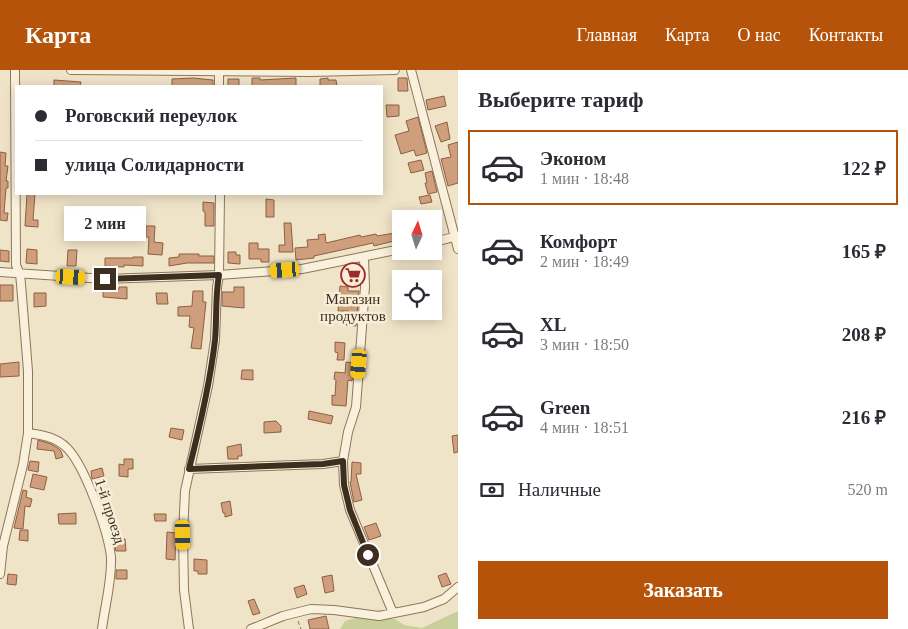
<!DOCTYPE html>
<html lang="ru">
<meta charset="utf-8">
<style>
:root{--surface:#fff;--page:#f2f2f3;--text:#2b2b33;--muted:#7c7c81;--line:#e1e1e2;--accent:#b45309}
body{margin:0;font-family:"Times New Roman",serif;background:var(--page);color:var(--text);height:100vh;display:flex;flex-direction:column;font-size:19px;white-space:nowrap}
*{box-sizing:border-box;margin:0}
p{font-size:16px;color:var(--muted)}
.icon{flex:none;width:28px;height:28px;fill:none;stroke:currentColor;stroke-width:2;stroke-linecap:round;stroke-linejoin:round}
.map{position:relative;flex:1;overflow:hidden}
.details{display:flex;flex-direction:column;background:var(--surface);width:450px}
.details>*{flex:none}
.guide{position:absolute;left:15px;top:15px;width:368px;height:110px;border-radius:0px;box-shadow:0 2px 12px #0003;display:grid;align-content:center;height:110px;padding:0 20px;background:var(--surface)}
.needle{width:32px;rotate:4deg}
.fabs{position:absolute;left:392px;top:140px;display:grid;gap:10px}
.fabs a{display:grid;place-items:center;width:50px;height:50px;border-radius:0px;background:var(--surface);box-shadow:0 2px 12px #0003;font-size:25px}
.end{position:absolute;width:22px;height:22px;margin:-11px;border:6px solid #3d2e20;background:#fff;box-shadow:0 0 0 2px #fff}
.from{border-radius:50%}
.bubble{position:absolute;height:35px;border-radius:0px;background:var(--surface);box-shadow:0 2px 12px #0003;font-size:16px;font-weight:700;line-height:35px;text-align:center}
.car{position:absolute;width:15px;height:30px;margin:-15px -8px;border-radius:6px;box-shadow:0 0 4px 1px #0007;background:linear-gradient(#f5c518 24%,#345 0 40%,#f5c518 0 76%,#345 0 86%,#f5c518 0)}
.guide b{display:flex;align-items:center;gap:18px;height:48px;font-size:19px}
.guide b+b{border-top:1px solid var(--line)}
.guide i{width:12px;height:12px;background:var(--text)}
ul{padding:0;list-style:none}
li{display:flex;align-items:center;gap:15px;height:75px;margin:0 10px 8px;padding:0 10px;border:2px solid transparent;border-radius:0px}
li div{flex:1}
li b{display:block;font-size:19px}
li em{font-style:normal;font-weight:700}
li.on{border-color:var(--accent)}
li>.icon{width:45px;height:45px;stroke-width:1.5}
h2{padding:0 20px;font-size:22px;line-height:60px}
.pay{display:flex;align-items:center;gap:12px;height:55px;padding:0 20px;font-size:19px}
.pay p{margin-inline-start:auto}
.action{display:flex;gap:10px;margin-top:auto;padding:10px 20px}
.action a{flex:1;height:58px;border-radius:0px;background:var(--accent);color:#fff;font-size:20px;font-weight:700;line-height:58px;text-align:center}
header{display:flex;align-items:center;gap:30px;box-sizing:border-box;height:70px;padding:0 25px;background:var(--accent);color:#fff}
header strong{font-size:24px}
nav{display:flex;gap:28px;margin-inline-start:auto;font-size:18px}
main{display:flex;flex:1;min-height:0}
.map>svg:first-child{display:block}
</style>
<header>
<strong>Карта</strong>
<nav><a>Главная</a><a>Карта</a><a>О нас</a><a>Контакты</a></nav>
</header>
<main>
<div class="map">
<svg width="458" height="559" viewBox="0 0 458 559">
<rect width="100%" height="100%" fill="#f0e4c8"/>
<path fill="#c9cf9b" d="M458 541V559H340L345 551 355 548 395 549 404 555 422 558Z"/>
<path fill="#cf9f7d" stroke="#8d5f41" d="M193 8 213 10V16H172V9Z
M252 8H260V10L296 8V16H252Z
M328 8V10H336L337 16H320V9Z
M398 8H407L408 21H398Z
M228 9H239V16H228Z
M54 10 81 12 80 16H54Z
M444 26 446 36 428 40 426 30Z
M386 35H399V46L387 47Z
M418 47 427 83 416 86 414 80 401 84 395 65 409 61 406 51Z
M447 52 450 69 441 72 435 56Z
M458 72V113L448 116 441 89 451 87 448 75Z
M0 82 6 83 5 96H8L6 111H8V118H6L4 143H8L7 151 0 150Z
M421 90 424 100 411 103 408 93Z
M432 101 437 122 428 124 425 113H427L425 103Z
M27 124H35L33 150H38V157L25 156Z
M430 125 432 132 421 134 419 127Z
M266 129 274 130V147H266Z
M203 132 214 133V156H205V142L203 141Z
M284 153H291L293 182H279V175H285Z
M146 156H155L154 172 163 173 162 185 148 184 149 167H146Z
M401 162V169L398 170 374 176 373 173 314 186V188L296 190 295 178 308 177 307 170 319 169 318 165 325 164 326 173 360 165 361 167 376 164 377 166Z
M249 173H258V179H269V192H261V189H249Z
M27 179 37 180V194L26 193Z
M0 180 9 181V192L0 191Z
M68 180H77L76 196H67Z
M228 182H236V185H240V194L228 193Z
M179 184H199V186H214V193H187L169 196V188L179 187Z
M133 187H143V196L124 195V197L105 196V188H133Z
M0 215H13V231H0Z
M340 216 348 217V221H359L356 256 346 255 348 241H338Z
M119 217H127V229L103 227V219H119Z
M234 217H244V238L222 236V222H234Z
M193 221H203V232H206L201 279 191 278 194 258 189 257 190 246H178V237L192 236Z
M34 223H46V236L34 237Z
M156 223H167L168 234H157Z
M335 272 345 273 344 290H337L338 283 335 282Z
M19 292V306L0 307V294Z
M346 292 354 293 352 311 348 310 346 336 332 335V325L335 326 336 310 334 309 335 302 345 303Z
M242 300H253V310L241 309Z
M309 341 333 346 331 354 308 349Z
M276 351 281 356V362L264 363V352Z
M171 358 184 360 182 370 169 367Z
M458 365V382L454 383 452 366Z
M38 370 51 374 59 379 61 381 63 387 56 389 54 381 37 379Z
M241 374 242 386H238V389H228L227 377Z
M124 389H133V399H128V407L119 406V394L124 395Z
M30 391 39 392 38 402 28 400Z
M352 392 361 393V404H356L362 430 354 432 350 412H351Z
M102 398 104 406 92 409 91 401Z
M33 404 47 407 44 420 30 417Z
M23 420 27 421 26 427 32 429 30 437 25 436 23 459 14 458Z
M230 431 232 445 225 447V443H223L221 433Z
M76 443V454H59L58 444Z
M154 444H166V451H155Z
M376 453 381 466 369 470 364 457Z
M20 460H28V471L19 470Z
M167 462 176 463 175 490 166 489Z
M125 469 126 481H116L113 470Z
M194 489 207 490V504H198V501H194Z
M116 500H127V509H116Z
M446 503 451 514 442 517 438 506Z
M8 504 17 505 16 515 7 514Z
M332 505 334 521 325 523 322 507Z
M304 515 307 524 297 528 294 518Z
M254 529 260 543 253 545 248 531Z
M326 546 329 559H310L308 550Z"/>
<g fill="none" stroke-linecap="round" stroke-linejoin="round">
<g stroke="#8d765c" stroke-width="10">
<path id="street" d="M71 0 310 2 395 0
M219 0V16
M411 0 458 179
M434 172 458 166
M364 188 365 217 356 337 348 362 343 391 344 415 350 440 393 543
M0 202 105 209 219 205 302 199 401 179
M28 363C42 365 56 367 67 378 85 396 108 461 111 487 112 511 105 535 102 559
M189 399 323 394 343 391
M0 504 3 476 23 395 28 363V301L21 214 20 204 16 195 15 0
M189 559 184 520 183 465 185 421 208 316 215 270 217 217 219 205 220 124
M251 559 283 546 311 539 334 540 379 546 424 537 444 529 458 517"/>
</g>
<path stroke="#8d765c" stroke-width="1" stroke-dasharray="4 2.5" stroke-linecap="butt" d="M298 551 301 559"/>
<use href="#street" stroke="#faf1dc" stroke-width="8"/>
</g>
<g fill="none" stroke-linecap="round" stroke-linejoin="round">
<path stroke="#3d2e20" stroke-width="6" d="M105 209 219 205C215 227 217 248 215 270 210 314 200 356 189 399L323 394 343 391 344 415 350 440 368 485"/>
</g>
<defs>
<g id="supermarket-ring" transform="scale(1.25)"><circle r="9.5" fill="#f7eed8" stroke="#9e2a2b" stroke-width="1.5"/><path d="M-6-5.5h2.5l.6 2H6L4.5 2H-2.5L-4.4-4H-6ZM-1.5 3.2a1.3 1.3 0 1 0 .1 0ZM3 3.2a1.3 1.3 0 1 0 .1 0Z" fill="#9e2a2b"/></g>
</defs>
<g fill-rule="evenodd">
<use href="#supermarket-ring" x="353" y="205"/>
</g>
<g text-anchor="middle" stroke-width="5" stroke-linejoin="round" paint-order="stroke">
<g font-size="15" fill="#3d2e20" stroke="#f7eed8">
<text x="353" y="234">Магазин<tspan x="353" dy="17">продуктов</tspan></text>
</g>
<g font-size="15" fill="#3d2e20" stroke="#f7eed8">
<text transform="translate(110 441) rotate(72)" y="5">1-й проезд</text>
</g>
</g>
</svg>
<div class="fabs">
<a><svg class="needle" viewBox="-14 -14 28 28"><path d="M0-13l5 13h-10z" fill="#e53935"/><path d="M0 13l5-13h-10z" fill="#7c7c81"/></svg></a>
<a><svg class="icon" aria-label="locate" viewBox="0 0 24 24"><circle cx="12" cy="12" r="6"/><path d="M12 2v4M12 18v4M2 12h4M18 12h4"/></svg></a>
</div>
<i class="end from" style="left:368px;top:485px"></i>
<i class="end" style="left:105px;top:209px"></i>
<div class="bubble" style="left:64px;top:136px;width:82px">2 мин</div>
<i class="car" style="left:285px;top:200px;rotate:266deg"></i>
<i class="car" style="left:71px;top:207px;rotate:93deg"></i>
<i class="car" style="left:359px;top:294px;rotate:185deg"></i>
<i class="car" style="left:183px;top:465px;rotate:179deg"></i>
<div class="guide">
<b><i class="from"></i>Роговский переулок</b>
<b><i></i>улица Солидарности</b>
</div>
</div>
<section class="details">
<h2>Выберите тариф</h2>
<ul>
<li class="on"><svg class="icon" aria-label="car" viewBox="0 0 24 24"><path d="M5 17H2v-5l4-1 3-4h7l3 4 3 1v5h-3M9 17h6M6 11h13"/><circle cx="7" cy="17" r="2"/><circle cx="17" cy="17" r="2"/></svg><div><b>Эконом</b><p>1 мин · 18:48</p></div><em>122 ₽</em></li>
<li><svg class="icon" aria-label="car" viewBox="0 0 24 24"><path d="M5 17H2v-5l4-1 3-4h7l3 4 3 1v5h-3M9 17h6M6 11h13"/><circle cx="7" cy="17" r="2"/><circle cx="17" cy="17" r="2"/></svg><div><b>Комфорт</b><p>2 мин · 18:49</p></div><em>165 ₽</em></li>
<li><svg class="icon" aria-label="car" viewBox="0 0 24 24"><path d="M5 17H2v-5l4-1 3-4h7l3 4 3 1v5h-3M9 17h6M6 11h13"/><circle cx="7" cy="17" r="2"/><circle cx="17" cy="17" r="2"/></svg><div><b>XL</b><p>3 мин · 18:50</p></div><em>208 ₽</em></li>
<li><svg class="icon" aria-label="car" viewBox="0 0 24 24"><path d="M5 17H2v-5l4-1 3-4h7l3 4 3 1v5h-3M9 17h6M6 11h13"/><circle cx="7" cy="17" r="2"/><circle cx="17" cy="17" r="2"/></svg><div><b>Green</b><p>4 мин · 18:51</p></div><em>216 ₽</em></li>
</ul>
<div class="pay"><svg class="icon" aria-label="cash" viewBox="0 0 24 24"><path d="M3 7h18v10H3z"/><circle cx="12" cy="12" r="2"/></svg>Наличные<p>520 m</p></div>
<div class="action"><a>Заказать</a></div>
</section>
</main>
